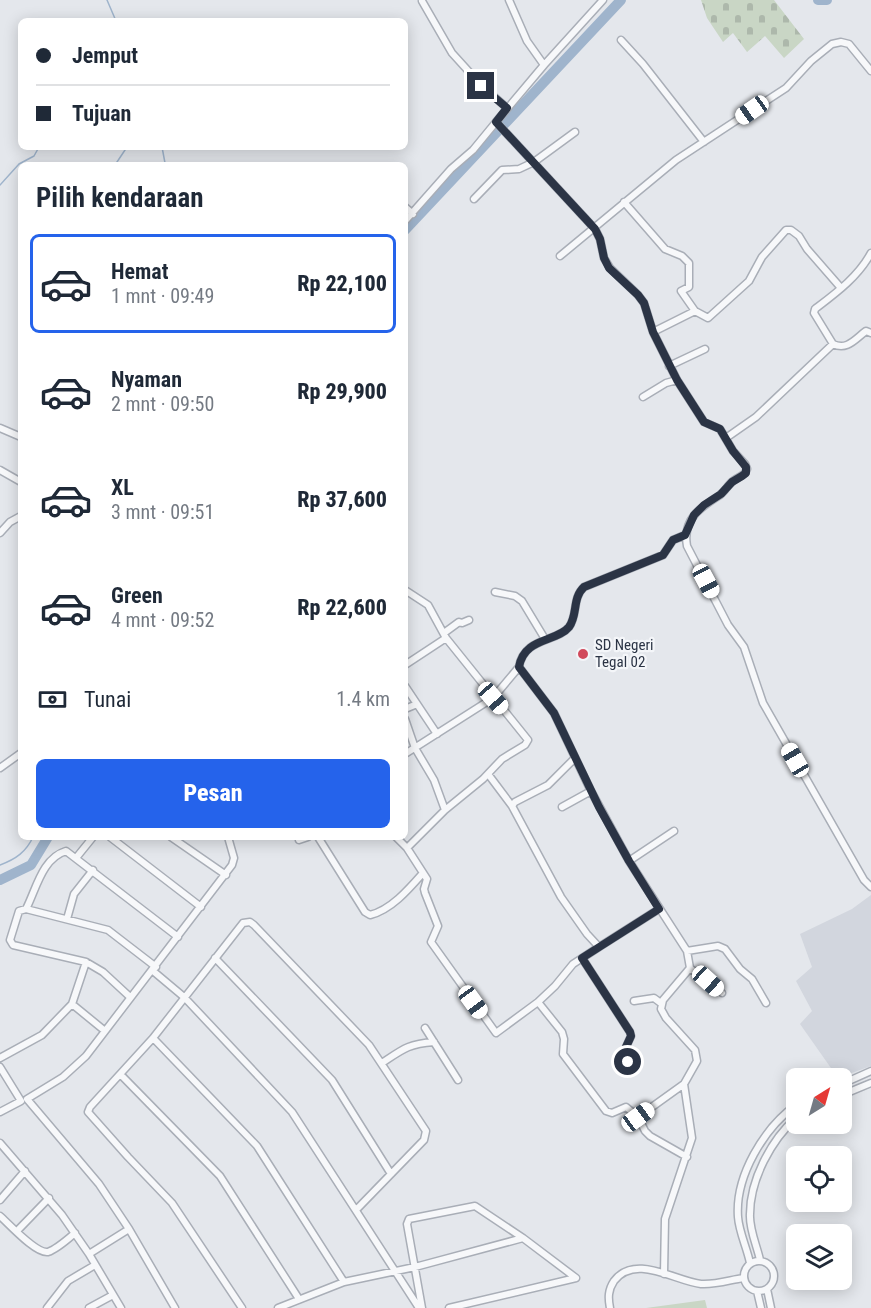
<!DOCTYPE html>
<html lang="id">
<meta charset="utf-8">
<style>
:root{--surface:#fff;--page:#f2f2f3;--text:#1f2937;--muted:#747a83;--line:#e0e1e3;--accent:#2563eb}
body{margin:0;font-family:"Roboto Condensed",sans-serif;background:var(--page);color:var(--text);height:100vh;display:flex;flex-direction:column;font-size:22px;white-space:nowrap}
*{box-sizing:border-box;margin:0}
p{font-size:20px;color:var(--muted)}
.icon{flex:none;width:33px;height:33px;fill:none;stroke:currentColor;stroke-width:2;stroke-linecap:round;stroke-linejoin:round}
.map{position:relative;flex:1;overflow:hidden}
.side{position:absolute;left:18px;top:162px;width:390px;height:678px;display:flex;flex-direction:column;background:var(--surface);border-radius:9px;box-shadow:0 3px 15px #0003}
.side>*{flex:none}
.hud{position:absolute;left:18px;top:18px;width:390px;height:132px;border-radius:9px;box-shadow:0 3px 15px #0003;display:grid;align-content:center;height:132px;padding:0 18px;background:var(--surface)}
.needle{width:39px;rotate:37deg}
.controls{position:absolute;left:786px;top:1068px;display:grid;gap:12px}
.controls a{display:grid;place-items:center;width:66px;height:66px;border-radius:9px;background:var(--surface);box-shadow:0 3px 15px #0003;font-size:30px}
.end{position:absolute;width:27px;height:27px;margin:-14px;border:8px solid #2b3445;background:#fff;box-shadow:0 0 0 3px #fff}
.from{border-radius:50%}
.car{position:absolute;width:18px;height:36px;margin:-18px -9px;border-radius:8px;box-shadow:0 0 4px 2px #0007;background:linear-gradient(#fff 24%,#345 0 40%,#fff 0 76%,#345 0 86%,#fff 0)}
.hud b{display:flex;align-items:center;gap:21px;height:57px;font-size:22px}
.hud b+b{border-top:2px solid var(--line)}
.hud i{width:15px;height:15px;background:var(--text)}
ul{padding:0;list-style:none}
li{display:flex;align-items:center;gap:18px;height:99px;margin:0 12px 9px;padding:0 6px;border:3px solid transparent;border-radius:9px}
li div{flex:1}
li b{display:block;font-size:22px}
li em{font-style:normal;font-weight:800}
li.active{border-color:var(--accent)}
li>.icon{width:54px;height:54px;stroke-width:1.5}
h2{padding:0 18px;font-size:27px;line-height:72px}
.pay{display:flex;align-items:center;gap:15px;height:66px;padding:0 18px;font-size:22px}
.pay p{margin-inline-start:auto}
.button{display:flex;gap:12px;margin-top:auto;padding:12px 18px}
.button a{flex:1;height:69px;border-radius:9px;background:var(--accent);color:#fff;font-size:24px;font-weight:800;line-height:69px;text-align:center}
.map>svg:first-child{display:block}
</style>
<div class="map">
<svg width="871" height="1308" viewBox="0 0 871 1308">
<defs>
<pattern id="cemetery-stones" width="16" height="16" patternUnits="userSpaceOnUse" patternTransform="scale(1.5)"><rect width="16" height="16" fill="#c9d6c5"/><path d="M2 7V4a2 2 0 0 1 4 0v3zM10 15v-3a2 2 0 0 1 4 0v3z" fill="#adb8ab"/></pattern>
</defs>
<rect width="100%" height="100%" fill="#e4e7ec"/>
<path fill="#d2d6de" d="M871 895V1066L838 1078 800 1024 812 1011 796 981 812 967 800 934 852 909Z"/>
<path fill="url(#cemetery-stones)" d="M701 0H774L804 39 784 58 765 36 747 52 733 33 723 42 707 18Z"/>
<path fill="#c9d6c5" d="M705 1300 707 1308H646Z"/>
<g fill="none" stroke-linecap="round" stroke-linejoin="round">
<path stroke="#9fb4cc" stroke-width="1.5" d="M107 0 116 21
M162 147 165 163 168 165
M115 165 127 147
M0 185 19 164 34 156 39 147
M0 431 6 434
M0 865C16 859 26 852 33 837"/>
<path stroke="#9fb4cc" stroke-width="10" d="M818 0H827
M405 230 621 0
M0 880 31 865 48 837"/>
<g stroke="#a9aeb7" stroke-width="9">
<path id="minor" d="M509 0 527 41 544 65
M422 1 452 53 481 85 507 108
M621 40 643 64 704 142
M496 122 544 65 603 0
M474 199 502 170 519 169 534 162 575 132
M624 202 665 249 682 256 689 263V287L681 291 695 311 708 318 749 281 762 257 786 230H791L799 236 807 249 841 288
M405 207 413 214
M405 221 451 169 473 150 496 122 595 229 600 239 604 258 610 268 638 295 644 303 653 332 677 380 704 422 720 429 733 451 745 464 747 469C744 477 739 476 733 481 728 485 725 491 720 495 701 507 682 519 687 546L728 625 744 647 763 703 864 880 871 887
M871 253C858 277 836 293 815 309L814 313 833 344C847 351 855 339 866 331L871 333
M560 256 676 160 786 88 811 61 832 44 841 42 849 44 871 71
M653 332 695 311
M669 366 705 349
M643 397 666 383 677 380
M0 428 21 437
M726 438 756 417 833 344
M0 470 21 482
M0 533 10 522 21 516
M495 592 515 596 522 601 545 639
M444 633 459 622 462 623 469 620
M405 665 446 638
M405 686 417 704 405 709
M417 704 437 734
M405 719 415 748 434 780 445 810
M405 754 493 698 519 667
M575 758 548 785 515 802 512 806 561 897 587 934 599 947 659 909
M0 768 21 753
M488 774 512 806
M562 807 591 791
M110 837 201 907
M171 837 226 875
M318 837 365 912 370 915C391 910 409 889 423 873
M396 837 407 848 445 810 483 779 502 759 525 745 528 740 446 638 428 605 405 590
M299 840 308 837
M407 848 427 879 424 889 425 893 438 926 431 942 496 1033 538 1002 555 986 573 964 599 947
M76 858 93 837
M629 861 674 831
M26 909C36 890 42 858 66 851L178 937
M67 919 74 894 93 870
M687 951 718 946 725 949 740 969 752 979 766 1003
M215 958 332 1080 391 1174
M582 958 630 1032 631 1036 626 1047 628 1057V1073
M86 962 13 945 10 940 19 911 26 909 108 930 156 967
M690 968 722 993
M153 971 184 997 292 1112 419 1308
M634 1001 654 998 662 1004
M538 1002 562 1032 564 1039 563 1054 606 1111 612 1113 626 1107 638 1117
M425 1028 458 1080
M105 1031 72 1004 86 962 103 972 130 997
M153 1038 257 1146 344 1282
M0 1058 42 1035 72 1004
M382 1063C403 1049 408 1044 434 1042
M0 1067 21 1101 0 1112
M121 1075 220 1176 299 1299
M684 1084 638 1117 645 1131 650 1136 687 1157
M842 1084 871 1071
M842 1095 871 1083
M0 1143 62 1215 89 1254 129 1229
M0 1200 25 1171
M0 1216C9 1224 36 1254 48 1252 57 1249 68 1239 75 1233
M17 1231 49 1198
M89 1254 121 1308
M760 1260C757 1246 749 1229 750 1214 750 1180 771 1140 796 1118
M744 1276a15 15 0 1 1 30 0a15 15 0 1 1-30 0Z
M750 1263C747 1248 739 1232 738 1217 735 1176 764 1128 796 1105
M664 1274 665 1219 692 1138 684 1084 697 1061 695 1050 666 1018 661 1009 663 1000 690 968 687 951 629 861 591 791 554 713 519 667C524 637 557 642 569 627 578 615 572 598 584 587L663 555 673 540 685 535
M767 1289 771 1308
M757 1291 761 1308
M47 1308 68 1281 95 1265
M89 1308 113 1295
M175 1308 129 1229 99 1184 27 1099 63 1077 86 1056 232 865 234 858 228 837
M242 1308 172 1203 128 1157 88 1112 90 1107 153 1038 243 923 250 922 254 925 369 1045 426 1131 424 1140 356 1210
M278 1308 344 1282 415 1267 523 1238
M422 1308 407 1224 409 1219 475 1206 523 1238 576 1278
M449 1308 576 1278
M610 1308C608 1298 608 1290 614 1281 635 1253 675 1281 701 1284 715 1285 730 1280 743 1278"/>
</g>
<use href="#minor" stroke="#f7f8fa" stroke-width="6"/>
</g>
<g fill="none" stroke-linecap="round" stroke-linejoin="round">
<path stroke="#2b3445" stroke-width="8" d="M481 86 507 108 496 122 595 229 600 239 604 258 609 268 638 295 644 303 653 332 677 380 704 422 720 429 733 451 746 467V473L742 476 732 482 721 494 704 505 694 515 685 535 673 540 663 555 584 587C572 598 578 615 569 627 557 642 524 637 519 667L554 713 599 807 629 861 659 909 582 958 630 1032 631 1036 626 1047 628 1062"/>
</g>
<circle fill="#d1495b" stroke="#f4f6f9" stroke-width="2" cx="583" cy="654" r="6"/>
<g text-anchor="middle" stroke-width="4.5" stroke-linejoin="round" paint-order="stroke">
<g font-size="15" fill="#2b3445" stroke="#f4f6f9" text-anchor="start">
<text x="595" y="650">SD Negeri<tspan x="595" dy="17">Tegal 02</tspan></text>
</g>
</g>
</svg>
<div class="controls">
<a><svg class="needle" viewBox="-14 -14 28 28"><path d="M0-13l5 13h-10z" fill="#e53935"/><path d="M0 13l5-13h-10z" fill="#747a83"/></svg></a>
<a><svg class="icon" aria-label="locate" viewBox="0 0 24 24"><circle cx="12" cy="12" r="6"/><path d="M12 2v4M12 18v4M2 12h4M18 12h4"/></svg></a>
<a><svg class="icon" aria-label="layers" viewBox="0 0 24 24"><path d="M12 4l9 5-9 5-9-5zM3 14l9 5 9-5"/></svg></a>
</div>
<i class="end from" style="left:628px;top:1062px"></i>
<i class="end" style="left:481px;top:86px"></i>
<i class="car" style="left:752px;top:110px;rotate:235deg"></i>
<i class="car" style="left:706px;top:581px;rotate:152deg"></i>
<i class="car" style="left:493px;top:698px;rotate:139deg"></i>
<i class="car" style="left:795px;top:760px;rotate:330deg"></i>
<i class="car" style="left:708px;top:981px;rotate:132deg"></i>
<i class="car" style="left:473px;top:1002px;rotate:144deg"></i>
<i class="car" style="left:638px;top:1117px;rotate:54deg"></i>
<div class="hud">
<b><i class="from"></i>Jemput</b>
<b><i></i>Tujuan</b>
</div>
<section class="side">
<h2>Pilih kendaraan</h2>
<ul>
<li class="active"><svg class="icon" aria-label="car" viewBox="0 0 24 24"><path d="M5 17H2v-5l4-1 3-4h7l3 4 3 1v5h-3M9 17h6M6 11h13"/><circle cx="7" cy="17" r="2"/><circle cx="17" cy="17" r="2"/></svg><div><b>Hemat</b><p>1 mnt · 09:49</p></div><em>Rp 22,100</em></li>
<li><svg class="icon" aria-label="car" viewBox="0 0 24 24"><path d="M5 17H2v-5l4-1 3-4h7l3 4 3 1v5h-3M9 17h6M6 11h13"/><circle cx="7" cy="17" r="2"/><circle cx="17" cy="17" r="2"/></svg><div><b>Nyaman</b><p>2 mnt · 09:50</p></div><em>Rp 29,900</em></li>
<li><svg class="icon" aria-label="car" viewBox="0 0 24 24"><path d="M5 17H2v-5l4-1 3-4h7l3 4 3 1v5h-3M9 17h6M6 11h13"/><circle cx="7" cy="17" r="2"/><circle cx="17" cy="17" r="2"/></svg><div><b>XL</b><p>3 mnt · 09:51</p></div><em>Rp 37,600</em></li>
<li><svg class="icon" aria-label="car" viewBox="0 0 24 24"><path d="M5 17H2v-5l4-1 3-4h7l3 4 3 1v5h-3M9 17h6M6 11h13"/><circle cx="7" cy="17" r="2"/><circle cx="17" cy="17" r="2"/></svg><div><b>Green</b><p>4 mnt · 09:52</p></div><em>Rp 22,600</em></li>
</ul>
<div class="pay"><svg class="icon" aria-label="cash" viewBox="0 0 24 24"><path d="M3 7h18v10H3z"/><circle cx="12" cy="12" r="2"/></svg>Tunai<p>1.4 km</p></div>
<div class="button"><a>Pesan</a></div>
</section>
</div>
